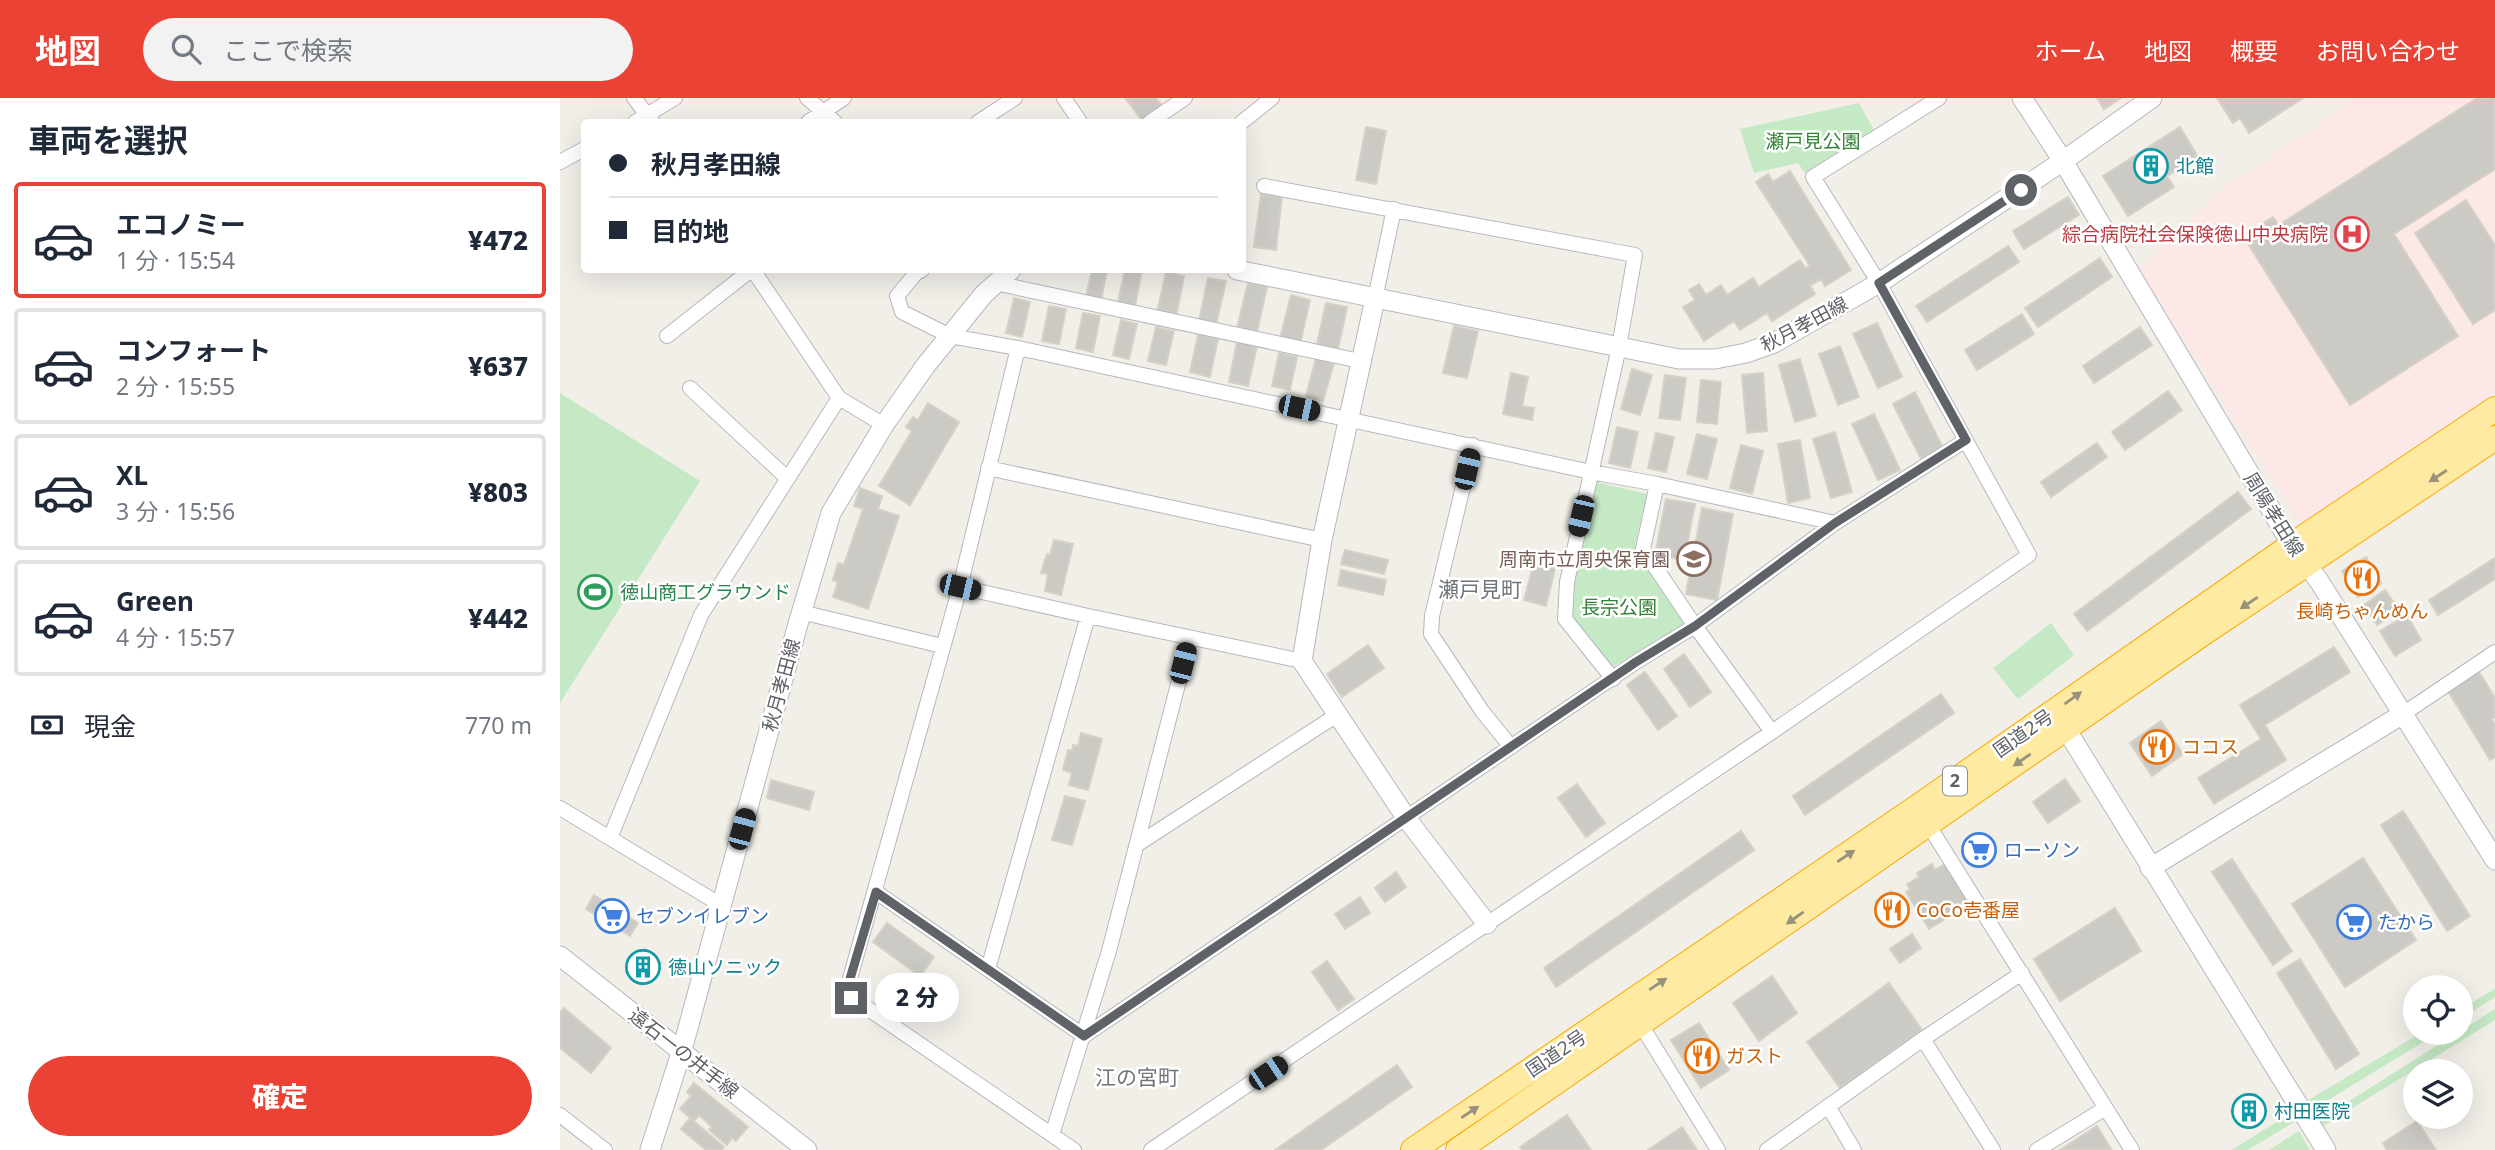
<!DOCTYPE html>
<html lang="ja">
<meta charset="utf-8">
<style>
:root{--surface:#fff;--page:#f2f2f3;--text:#1f2937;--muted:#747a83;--line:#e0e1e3;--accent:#ea4335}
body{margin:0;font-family:"Noto Sans","Noto Sans JP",sans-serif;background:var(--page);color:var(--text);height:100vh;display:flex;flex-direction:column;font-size:26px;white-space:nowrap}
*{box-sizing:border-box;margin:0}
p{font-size:23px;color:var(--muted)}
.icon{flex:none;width:38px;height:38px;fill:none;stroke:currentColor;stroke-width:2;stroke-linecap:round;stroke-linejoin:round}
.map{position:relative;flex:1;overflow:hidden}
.drawer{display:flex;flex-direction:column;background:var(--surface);width:560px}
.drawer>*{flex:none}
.banner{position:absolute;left:21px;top:21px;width:665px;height:154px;border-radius:7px;box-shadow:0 7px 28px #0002;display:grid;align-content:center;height:154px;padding:0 28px;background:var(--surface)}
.controls{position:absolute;left:1843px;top:877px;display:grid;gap:14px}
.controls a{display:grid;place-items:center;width:70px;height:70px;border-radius:50%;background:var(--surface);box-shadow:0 7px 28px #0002;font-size:35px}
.end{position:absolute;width:32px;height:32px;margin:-16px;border:9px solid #5f6368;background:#fff;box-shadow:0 0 0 4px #fff}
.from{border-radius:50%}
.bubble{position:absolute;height:49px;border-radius:24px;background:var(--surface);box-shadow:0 7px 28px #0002;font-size:23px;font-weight:800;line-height:49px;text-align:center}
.car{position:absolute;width:21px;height:42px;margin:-21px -10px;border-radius:9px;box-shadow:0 0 5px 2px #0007;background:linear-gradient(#222 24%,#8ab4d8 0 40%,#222 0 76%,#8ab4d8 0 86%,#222 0)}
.banner b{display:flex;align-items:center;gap:24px;height:66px;font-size:26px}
.banner b+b{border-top:2px solid var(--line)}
.banner i{width:18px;height:18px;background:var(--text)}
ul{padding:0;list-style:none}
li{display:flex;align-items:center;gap:21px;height:116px;margin:0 14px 10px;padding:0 14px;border:4px solid var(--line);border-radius:7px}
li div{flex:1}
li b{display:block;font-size:26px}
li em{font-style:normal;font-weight:800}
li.current{border-color:var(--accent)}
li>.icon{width:63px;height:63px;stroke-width:1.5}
h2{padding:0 28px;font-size:32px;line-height:84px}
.pay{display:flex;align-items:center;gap:18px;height:77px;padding:0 28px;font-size:26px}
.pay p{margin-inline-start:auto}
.button{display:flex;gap:14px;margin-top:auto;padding:14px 28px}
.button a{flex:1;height:80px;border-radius:42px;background:var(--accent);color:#fff;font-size:28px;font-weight:800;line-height:80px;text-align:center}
header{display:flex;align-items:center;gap:42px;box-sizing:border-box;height:98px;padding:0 35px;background:var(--accent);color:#fff}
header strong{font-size:33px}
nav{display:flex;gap:38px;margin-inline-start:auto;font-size:24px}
.search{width:490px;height:63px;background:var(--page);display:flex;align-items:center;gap:18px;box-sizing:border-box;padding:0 24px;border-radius:38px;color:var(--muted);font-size:26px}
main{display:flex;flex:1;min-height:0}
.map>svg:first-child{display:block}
</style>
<header>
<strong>地図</strong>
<div class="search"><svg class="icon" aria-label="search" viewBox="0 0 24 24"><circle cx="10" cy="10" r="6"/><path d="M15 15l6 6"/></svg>ここで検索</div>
<nav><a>ホーム</a><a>地図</a><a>概要</a><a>お問い合わせ</a></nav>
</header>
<main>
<section class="drawer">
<h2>車両を選択</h2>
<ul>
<li class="current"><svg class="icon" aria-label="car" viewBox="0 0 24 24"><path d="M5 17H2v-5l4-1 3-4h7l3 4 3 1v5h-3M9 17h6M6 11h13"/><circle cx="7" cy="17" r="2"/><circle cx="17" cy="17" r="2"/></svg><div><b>エコノミー</b><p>1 分 · 15:54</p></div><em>¥472</em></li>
<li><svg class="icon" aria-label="car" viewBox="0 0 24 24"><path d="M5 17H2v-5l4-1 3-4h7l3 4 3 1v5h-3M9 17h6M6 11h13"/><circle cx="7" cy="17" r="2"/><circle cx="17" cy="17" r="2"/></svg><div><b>コンフォート</b><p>2 分 · 15:55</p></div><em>¥637</em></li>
<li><svg class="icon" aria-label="car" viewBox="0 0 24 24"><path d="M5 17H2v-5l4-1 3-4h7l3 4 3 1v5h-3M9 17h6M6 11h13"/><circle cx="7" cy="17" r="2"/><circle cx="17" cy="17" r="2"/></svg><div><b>XL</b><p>3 分 · 15:56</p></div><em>¥803</em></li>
<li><svg class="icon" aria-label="car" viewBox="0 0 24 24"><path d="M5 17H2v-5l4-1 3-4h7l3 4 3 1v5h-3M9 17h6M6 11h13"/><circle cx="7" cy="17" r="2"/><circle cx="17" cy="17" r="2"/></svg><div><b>Green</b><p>4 分 · 15:57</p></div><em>¥442</em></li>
</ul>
<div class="pay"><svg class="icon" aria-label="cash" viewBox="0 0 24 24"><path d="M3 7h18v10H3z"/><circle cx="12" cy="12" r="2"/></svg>現金<p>770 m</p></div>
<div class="button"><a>確定</a></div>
</section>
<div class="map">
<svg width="1935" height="1052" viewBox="0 0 1935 1052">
<rect width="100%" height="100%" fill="#f1efe8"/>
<path fill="#fce8e6" d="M1798 0H1935V295L1741 428 1579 172 1661 92Z"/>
<path fill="#c5e8c5" d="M1299 5 1315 34 1247 78 1238 65 1194 75 1180 31Z
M0 295 140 383 0 605Z
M1036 384 1087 396 1075 447 1079 458 1124 526 1051 570 1012 521V495Z
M1491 525 1514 557 1458 601 1433 570Z
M1935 891V899L1901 921V911Z
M1935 911V922L1760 1030 1756 1024Z
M1861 935H1878L1750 1013 1745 1004Z
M1729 1016 1734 1024 1688 1052H1672Z
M1739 1033 1750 1052H1709Z"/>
<path fill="#cccac5" stroke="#d6d1c6" stroke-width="2" d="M565 0H596L602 7 582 22Z
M1537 0H1561L1544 11Z
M1657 0H1743L1689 35 1680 20 1673 25Z
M1917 0H1935V71L1834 136 1898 238 1790 307 1683 138 1713 119 1719 127Z
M806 29 826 33 816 86 796 82Z
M1620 29 1638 59 1607 78 1614 89 1568 118 1543 78Z
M1230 73 1291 172 1265 188 1261 181 1250 188 1255 196 1212 223 1207 215 1180 232 1174 223 1144 243 1123 209 1135 202 1129 192 1139 186 1146 197 1161 187 1167 197 1193 180 1199 189 1240 162 1245 170 1250 168 1196 84 1208 76 1213 84Z
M701 96 722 99 716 152 694 149Z
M1508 99 1519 117 1464 151 1453 133Z
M1906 102 1935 147V212L1913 226 1855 135Z
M1448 148 1459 164 1367 224 1356 208Z
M1540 160 1552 179 1478 229 1465 210Z
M532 172H547L541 202 526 199Z
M565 172H582L575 208 558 204Z
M606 174 624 178 616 219 597 215Z
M648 180 666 183 656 227 639 223Z
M688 185 707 189 697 234 677 230Z
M731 197 750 202 740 246 720 241Z
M454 200 470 204 462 239 446 235Z
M766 205 787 209 778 251 757 246Z
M489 208 506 211 499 246 482 243Z
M523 215 540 218 533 254 516 250Z
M1462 216 1474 236 1417 272 1405 252Z
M561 222 577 226 569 261 553 257Z
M1317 225 1342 279 1318 290 1293 236Z
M894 228 918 233 907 280 883 275Z
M596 229 614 233 606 267 588 263Z
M1580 229 1592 247 1534 285 1523 268Z
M638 237 658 241 650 279 630 274Z
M677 244 697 248 688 288 669 284Z
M1280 248 1299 299 1278 307 1259 256Z
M719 255 737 259 730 292 712 288Z
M756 260 774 265 763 303 746 298Z
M1240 261 1256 318 1235 324 1219 267Z
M1072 271 1092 277 1080 317 1061 311Z
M951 275 968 279 962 308 974 310 972 322 943 316Z
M1203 275 1207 333 1187 335 1182 277Z
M1105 277 1126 280 1120 322 1099 320Z
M1141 282 1161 284 1157 326 1137 324Z
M1608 293 1622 312 1565 352 1552 334Z
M1355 294 1383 350 1361 361 1333 306Z
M368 305 399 324 350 407 319 388 352 333 346 329 353 319 358 322Z
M1314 316 1340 372 1318 382 1292 326Z
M1057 329 1078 334 1070 370 1049 365Z
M1275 334 1292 394 1271 400 1253 341Z
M1096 335 1114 339 1106 374 1088 370Z
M1137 336 1157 341 1147 381 1127 376Z
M1240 342 1250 400 1228 405 1218 346Z
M1537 345 1547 359 1491 399 1481 384Z
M1181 347 1203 353 1192 396 1170 390Z
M300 390 322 398 318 411 339 418 308 511 273 499 278 484 273 482 278 465 284 467 303 411 294 408Z
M1678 394 1691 411 1527 533 1514 516Z
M1106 401 1135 406 1124 462 1095 457Z
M1142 410 1173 416 1157 502 1126 496Z
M494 442 513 446 501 497 485 493 488 476 481 475 487 456 490 457Z
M785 452 828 462 824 476 781 466Z
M1806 459 1821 485 1798 499 1782 473Z
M1935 460V481L1878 517 1869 502Z
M975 461 996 466 986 508 964 502Z
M781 472 826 482 823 497 778 487Z
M1825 492 1839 512 1817 527 1804 507Z
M1847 517 1861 542 1835 558 1820 533Z
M808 547 824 570 782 599 767 576Z
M1774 549 1790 574 1705 627 1726 662 1654 706 1638 680 1701 641 1680 607Z
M1124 556 1151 594 1130 609 1104 571Z
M1085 574 1117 618 1098 632 1067 587Z
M1919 574 1935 600V619L1932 621 1935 627V659L1930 662 1888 593Z
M1381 596 1394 615 1245 717 1233 698Z
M1601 623 1623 656 1592 678 1570 645Z
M521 635 542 641 528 692 509 687 512 675 503 672 508 652 512 653 513 647 518 648Z
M1505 681 1520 703 1488 725 1473 704Z
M211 682 254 694 249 712 207 700Z
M1017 686 1045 725 1026 739 998 700Z
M505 698 525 703 512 747 492 742Z
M1843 713 1910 818 1887 833 1821 727Z
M1181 733 1194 752 996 889 984 870Z
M1803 760 1856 842 1785 889 1732 806Z
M1672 761 1732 853 1713 867 1652 774Z
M1372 766 1375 772 1385 766 1407 802 1392 811 1395 815 1369 831 1346 794 1350 791 1347 786 1359 779 1357 775Z
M836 774 846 789 825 804 815 790Z
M1331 793 1348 820 1333 830 1316 804Z
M34 797 78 825 70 838 26 811Z
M800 799 810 815 785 831 775 816Z
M1555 810 1581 853 1500 903 1474 861Z
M327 825 374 859 360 878 313 844Z
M1352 836 1361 850 1340 865 1330 851Z
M85 851 101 865 82 887 66 874Z
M1740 861 1799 956 1776 971 1717 875Z
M767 863 794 901 778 912 752 874Z
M1212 878 1237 915 1199 943 1173 905Z
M1329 885 1362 932 1280 990 1247 944Z
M4 910 51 950 31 975 0 950V915Z
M1139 925 1169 972 1141 990 1111 942Z
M837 967 852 989 761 1052H715Z
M134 985 188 1029 176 1043 172 1040 167 1047 149 1032 152 1029 139 1017 134 1023 120 1011 131 998 127 994Z
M1696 996 1707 1013 1682 1029 1671 1013Z
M1007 1017 1031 1052H962L960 1049Z
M130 1020 164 1049 162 1052H146L121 1031Z
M1857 1023 1876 1052H1827L1823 1045Z
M1537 1028 1551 1051 1500 1052Z
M1122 1029 1137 1052H1088Z"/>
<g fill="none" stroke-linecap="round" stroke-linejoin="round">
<g stroke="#b5b8bc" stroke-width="16">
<path id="minor" d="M74 0 92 23
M247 0 275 24
M504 0 520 24
M75 24 115 0
M248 24 284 0
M418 24 455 0
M590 24 625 0
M682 24 712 0
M0 64 24 51
M704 88 1075 157 1059 249 1007 484 1005 521 1053 581
M193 172 279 300 324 327
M362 172 356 175 337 198 342 214 390 238 458 250 1031 374 1097 386 1275 425
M435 185 800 263
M815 201 834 111
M107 238 191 172
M458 250 400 489 289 884 291 899 514 1052
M130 290 227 380
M913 347 872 518 871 536 922 613 951 649
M428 370 762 442
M1097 386 1083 451 1135 528 1212 634
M400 489 528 518 742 563
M241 514 382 548
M1843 616 1935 554
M0 710 161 807
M1369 728 1572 1052
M50 740 141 517 279 300
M578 746 777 617
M316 794 524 938
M428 871 528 518
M1081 927 1158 1052
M524 938 1076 564 1135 528 1275 425 1406 342
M1363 941 1433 1052
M1268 1008 1294 1052
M0 1017 45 1052
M492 1037 549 853 630 540
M591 1052 1212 634 1469 457 1319 185 1253 79 1379 0
M1207 1052 1363 941 1462 875
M1477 1052 1544 1011"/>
</g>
<g stroke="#b5b8bc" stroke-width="21">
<path id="tertiary" d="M1462 0 1503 63 1732 447 1759 483 1935 762
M677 172 1119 261H1155L1186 255 1214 245 1319 185 1503 63 1592 0
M815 201 762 442 742 563 847 721 927 826
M1506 631 1766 1052
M1590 770 1843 616
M0 858 247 1052
M90 1052 122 952 238 526 271 415 324 327 366 267 424 196 451 172"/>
</g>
<g stroke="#f9ab00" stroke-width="26">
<path id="trunk" d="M853 1052 1356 710 1732 447 1935 311
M898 1052 1642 536 1935 340"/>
</g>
<use href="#minor" stroke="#fff" stroke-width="14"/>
<use href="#tertiary" stroke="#fff" stroke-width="19"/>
<use href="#trunk" stroke="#feeaa1" stroke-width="24"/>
</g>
<defs><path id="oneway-solid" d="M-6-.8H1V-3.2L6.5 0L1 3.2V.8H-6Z" transform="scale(1.75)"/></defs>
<g fill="#97927c">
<use href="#oneway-solid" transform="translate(1878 378) rotate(147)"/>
<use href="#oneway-solid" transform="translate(1689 505) rotate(146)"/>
<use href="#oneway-solid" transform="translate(1513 600) rotate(-36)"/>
<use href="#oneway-solid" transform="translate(1462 662) rotate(145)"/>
<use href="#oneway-solid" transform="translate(1286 758) rotate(-34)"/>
<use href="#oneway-solid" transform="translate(1235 820) rotate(145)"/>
<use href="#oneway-solid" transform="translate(1098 886) rotate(-34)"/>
<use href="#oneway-solid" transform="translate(910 1014) rotate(-34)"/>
</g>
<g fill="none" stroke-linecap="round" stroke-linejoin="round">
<path stroke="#5f6368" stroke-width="9" d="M291 900 289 884 316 794 524 938 1076 564 1135 528 1275 425 1406 342 1319 185 1461 92"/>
</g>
<defs>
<g id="building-ring" transform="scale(1.75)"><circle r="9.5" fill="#fff" stroke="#0f9aa8" stroke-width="1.5"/><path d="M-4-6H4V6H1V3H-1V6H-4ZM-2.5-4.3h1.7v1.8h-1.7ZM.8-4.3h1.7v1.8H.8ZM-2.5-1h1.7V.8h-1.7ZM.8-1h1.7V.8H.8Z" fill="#0f9aa8"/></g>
<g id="hospital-ring" transform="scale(1.75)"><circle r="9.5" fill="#fff" stroke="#e0444e" stroke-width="1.5"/><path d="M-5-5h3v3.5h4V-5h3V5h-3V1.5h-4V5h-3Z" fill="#e0444e"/></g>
<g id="school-ring" transform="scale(1.75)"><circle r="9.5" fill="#fff" stroke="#8d6e63" stroke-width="1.5"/><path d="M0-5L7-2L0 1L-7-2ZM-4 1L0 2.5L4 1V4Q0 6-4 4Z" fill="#8d6e63"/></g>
<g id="restaurant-ring" transform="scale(1.75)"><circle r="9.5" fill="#fff" stroke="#e8710a" stroke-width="1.5"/><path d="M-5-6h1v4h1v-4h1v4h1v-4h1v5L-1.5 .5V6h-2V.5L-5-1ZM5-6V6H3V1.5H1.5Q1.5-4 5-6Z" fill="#e8710a"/></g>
<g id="stadium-ring" transform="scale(1.75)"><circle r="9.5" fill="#fff" stroke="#2e9e5b" stroke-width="1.5"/><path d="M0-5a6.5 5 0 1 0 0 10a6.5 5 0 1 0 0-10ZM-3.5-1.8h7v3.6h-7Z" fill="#2e9e5b"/></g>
<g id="supermarket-ring" transform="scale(1.75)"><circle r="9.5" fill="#fff" stroke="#3f7fe0" stroke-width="1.5"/><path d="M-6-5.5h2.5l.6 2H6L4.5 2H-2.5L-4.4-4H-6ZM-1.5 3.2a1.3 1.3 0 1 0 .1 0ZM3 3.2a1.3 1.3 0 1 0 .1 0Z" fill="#3f7fe0"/></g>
</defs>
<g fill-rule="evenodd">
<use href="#building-ring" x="1591" y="68"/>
<use href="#hospital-ring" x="1792" y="136"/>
<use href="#school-ring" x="1134" y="461"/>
<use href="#restaurant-ring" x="1802" y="480"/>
<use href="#stadium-ring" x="35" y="494"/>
<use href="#restaurant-ring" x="1597" y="649"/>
<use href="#supermarket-ring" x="1419" y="752"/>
<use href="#restaurant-ring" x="1332" y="812"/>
<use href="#supermarket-ring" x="52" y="818"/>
<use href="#supermarket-ring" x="1794" y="824"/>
<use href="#building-ring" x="83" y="869"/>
<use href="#restaurant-ring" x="1142" y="958"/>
<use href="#building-ring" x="1689" y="1013"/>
</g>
<g text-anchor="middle" stroke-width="5" stroke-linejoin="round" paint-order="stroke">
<rect fill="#fff" stroke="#8f9295" stroke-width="2" x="1383" y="668.5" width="24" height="29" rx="5"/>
<g font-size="18" font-weight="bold" fill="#5f6368">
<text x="1395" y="689">2</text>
</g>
<g font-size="19" fill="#348238" stroke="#fff">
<text x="1253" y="50">瀬戸見公園</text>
<text x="1059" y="516">長宗公園</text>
</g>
<g font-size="19" fill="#0d838f" stroke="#fff" text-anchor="start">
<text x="1616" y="75">北館</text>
<text x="108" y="876">徳山ソニック</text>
<text x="1714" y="1020">村田医院</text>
</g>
<g font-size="19" fill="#be3a42" stroke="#fff" text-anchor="end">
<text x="1768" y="143">綜合病院社会保険徳山中央病院</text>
</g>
<g font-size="19" fill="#5f6368" stroke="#fff">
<text transform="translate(1244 226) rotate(-28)" y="7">秋月孝田線</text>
<text transform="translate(1714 416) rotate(58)" y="7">周陽孝田線</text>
<text transform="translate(221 587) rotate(-75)" y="7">秋月孝田線</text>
<text transform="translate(1463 635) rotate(-35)" y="7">国道2号</text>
<text transform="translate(124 955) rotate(38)" y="7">遠石一の井手線</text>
<text transform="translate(996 955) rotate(-34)" y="7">国道2号</text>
</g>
<g font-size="19" fill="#785e54" stroke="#fff" text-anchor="end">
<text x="1110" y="468">周南市立周央保育園</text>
</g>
<g font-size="19" fill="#27864d" stroke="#fff" text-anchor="start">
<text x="60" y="501">徳山商工グラウンド</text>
</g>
<g font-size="19" fill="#c56008" stroke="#fff" text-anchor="start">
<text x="1802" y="520" text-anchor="middle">長崎ちゃんめん</text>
<text x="1622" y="656">ココス</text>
<text x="1356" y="819">CoCo壱番屋</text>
<text x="1166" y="965">ガスト</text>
</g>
<g font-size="19" fill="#366cbe" stroke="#fff" text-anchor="start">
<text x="1444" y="759">ローソン</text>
<text x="76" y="825">セブンイレブン</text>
<text x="1818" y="831">たから</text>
</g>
<g font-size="21" fill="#70757a" stroke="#fff">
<text x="920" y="499">瀬戸見町</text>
<text x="577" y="987">江の宮町</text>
</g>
</g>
</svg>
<div class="controls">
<a><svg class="icon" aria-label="locate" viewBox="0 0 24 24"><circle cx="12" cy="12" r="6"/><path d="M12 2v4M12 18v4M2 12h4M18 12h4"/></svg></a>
<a><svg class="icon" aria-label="layers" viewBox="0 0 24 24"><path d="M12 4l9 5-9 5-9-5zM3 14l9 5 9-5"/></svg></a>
</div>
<i class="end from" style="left:1461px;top:92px"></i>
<i class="end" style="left:291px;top:900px"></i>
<div class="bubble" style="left:315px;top:875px;width:84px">2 分</div>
<i class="car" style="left:739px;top:310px;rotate:102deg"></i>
<i class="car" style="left:907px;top:371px;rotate:13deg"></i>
<i class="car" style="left:1021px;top:418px;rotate:193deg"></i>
<i class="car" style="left:400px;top:489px;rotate:103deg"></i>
<i class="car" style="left:623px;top:565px;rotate:14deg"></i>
<i class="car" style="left:182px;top:731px;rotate:15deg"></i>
<i class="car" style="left:708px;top:975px;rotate:56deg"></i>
<div class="banner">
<b><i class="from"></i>秋月孝田線</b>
<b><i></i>目的地</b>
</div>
</div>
</main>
